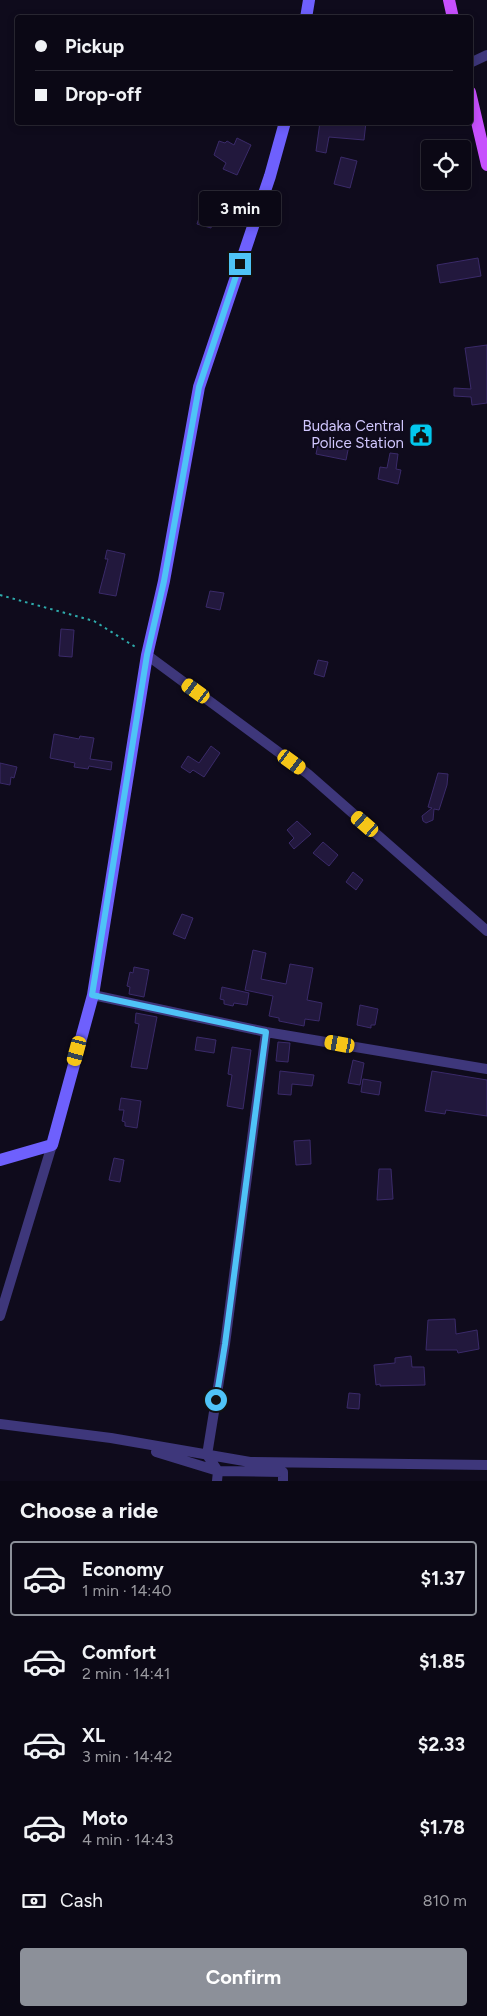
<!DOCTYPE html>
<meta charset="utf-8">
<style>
:root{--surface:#0b0815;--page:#14111e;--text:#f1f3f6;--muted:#9a9aa0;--line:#2b2934;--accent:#8c9099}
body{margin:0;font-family:Figtree,sans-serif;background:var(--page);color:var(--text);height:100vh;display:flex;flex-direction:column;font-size:19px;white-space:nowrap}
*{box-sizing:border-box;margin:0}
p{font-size:16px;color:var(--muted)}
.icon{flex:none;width:28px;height:28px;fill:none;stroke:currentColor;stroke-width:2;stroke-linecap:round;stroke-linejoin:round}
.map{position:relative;height:1481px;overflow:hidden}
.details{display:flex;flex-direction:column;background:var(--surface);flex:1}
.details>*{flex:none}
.top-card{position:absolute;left:15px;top:15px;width:458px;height:110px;border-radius:5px;box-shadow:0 2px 8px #0003,0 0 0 1px var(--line);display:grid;align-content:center;height:110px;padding:0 20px;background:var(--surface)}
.tools{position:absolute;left:421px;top:140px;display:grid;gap:10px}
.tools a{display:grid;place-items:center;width:50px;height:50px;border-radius:5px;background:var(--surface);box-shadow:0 2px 8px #0003,0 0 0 1px var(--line);font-size:25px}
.end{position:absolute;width:22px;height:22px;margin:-11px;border:6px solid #4fc3f7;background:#111;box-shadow:0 0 0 2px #111}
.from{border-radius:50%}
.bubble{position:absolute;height:35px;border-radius:5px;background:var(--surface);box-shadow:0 2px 8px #0003,0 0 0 1px var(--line);font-size:16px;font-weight:700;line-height:35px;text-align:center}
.car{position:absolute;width:15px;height:30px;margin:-15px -8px;border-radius:6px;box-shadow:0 0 4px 1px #0007;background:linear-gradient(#f5c518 24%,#345 0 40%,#f5c518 0 76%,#345 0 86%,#f5c518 0)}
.top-card b{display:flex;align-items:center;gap:18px;height:48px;font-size:19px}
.top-card b+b{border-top:1px solid var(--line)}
.top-card i{width:12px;height:12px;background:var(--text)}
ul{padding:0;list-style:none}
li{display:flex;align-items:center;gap:15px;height:75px;margin:0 10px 8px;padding:0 10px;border:2px solid transparent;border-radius:5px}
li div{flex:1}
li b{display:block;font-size:19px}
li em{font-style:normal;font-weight:700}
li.on{border-color:var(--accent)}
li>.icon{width:45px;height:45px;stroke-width:1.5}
h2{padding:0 20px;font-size:22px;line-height:60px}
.pay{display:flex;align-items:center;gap:12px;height:55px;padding:0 20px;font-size:19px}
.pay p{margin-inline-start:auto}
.action{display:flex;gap:10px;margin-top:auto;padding:10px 20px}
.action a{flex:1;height:58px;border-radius:5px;background:var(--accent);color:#fff;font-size:20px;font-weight:700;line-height:58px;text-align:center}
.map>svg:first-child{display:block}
</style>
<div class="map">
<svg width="487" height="1481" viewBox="0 0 487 1481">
<rect width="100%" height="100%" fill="#0f0b1c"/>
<path fill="#22183d" stroke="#3a2a69" d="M320 122H366L364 140 329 137 326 153 316 151Z
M237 138 251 145 237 175 223 169 226 163 214 155 219 141 225 143 227 141 234 145Z
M341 157 357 161 350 188 334 184Z
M205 200 218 204 211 228 197 224Z
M478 258 481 276 440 283 437 265Z
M487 345V403L472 405 471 397 454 396V388L471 389 465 348Z
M319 440 349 445 346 460 316 454Z
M390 453 398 454 396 469 401 470 398 484 378 479 380 467 387 468Z
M107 550 125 554 116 596 99 593 108 559H105Z
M210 591 224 593 220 610 206 607Z
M61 629 74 630 72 657 59 656Z
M318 660 328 662 324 677 314 674Z
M54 734 79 739 80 736 94 738 90 759 112 762 111 770 89 766 88 769 74 767 75 763 50 758Z
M211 746 220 753 204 777 193 770 190 773 181 767 188 756 199 763Z
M0 763 17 767 14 778 11 777 10 785 0 783Z
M438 773 448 774 447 785 439 810 434 809 433 820 426 823 423 821 422 816 432 808 428 807Z
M297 821 311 834 294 849 289 843 294 838 287 830Z
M323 842 338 855 329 866 313 853Z
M353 872 363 880 356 890 346 882Z
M182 914 193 918 185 939 173 934Z
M253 950 266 953 261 979 286 984 290 964 313 968 307 1000 322 1003 319 1021 305 1019 304 1026 279 1021V1018L269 1016 273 996 245 990Z
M134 967 149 970 144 997 129 994 130 987 127 986 130 972 133 973Z
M222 987 249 993 247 1005 234 1003 233 1006 224 1004V1000L220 999Z
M360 1005 378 1009 375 1025H371V1028L357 1025Z
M136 1013 157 1017 147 1069 131 1067 139 1024 135 1023Z
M197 1037 216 1040 214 1053 195 1050Z
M278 1042 290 1043 288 1062 276 1061Z
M232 1047 251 1050 243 1109 227 1106 232 1075 228 1074Z
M353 1060 364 1063 360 1085 348 1083Z
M280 1071 314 1075 312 1086 292 1084 291 1095 278 1094Z
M432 1071 487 1080V1116L446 1110 445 1114 425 1111Z
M363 1079 381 1082 379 1095 361 1092Z
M121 1098 141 1101 137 1128 125 1126V1122L122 1121 124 1110H119Z
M310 1140 311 1164 296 1165 294 1141Z
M114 1158 124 1160 120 1182 109 1180Z
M379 1169H391L393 1199 377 1200Z
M455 1319 456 1334 477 1330 479 1349 458 1353 457 1350H426L428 1320Z
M411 1356 412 1367H424L425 1385 380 1386V1384L376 1385 374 1365 395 1363V1358Z
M349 1393 360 1394 359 1409 347 1408Z"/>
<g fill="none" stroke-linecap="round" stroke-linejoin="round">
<path stroke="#2eabac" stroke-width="2" stroke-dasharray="2.5 4" stroke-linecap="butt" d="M0 595 94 621 137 648"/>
<path stroke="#3e377b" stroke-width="10" d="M470 63 487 55
M147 655 308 774 487 931
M93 995 266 1032 487 1069
M0 1316 52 1145
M0 1424 111 1438 250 1462 487 1465
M156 1452 218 1471 283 1472V1481
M217 1481 218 1471 207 1455 225 1344 266 1032"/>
<path stroke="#6e60fd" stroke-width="12" d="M306 18 309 0
M0 1160 52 1145 93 995 147 655 164 581 199 387 270 176 285 122"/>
<path stroke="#c750fd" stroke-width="12" d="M449 0 453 18
M470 92 487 165"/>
</g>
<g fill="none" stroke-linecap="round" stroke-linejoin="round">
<path stroke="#4fc3f7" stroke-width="6" d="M216 1400 225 1344 266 1032 92 995 147 655 164 581 199 387 240 264"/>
</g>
<defs>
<g id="civic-square" transform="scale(1.25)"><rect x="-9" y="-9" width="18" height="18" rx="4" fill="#03c8ee" stroke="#0f0b1c"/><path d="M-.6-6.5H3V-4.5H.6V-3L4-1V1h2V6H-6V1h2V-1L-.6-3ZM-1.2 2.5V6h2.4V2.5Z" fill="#111"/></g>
</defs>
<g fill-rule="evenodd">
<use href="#civic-square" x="421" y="435"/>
</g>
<g text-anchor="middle" stroke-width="4" stroke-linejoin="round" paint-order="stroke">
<g font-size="15" fill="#d1c7fe" stroke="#0f0b1c" text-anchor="end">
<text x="404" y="431">Budaka Central<tspan x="404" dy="17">Police Station</tspan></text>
</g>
</g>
</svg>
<div class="tools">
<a><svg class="icon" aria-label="locate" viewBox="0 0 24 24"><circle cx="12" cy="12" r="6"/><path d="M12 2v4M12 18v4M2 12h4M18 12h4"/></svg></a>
</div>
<i class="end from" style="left:216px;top:1400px"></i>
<i class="end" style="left:240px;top:264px"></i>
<div class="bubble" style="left:199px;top:191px;width:82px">3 min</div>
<i class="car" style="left:196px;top:691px;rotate:306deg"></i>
<i class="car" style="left:292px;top:762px;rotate:126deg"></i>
<i class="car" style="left:365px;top:824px;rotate:311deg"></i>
<i class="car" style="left:340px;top:1044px;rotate:280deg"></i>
<i class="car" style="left:77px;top:1051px;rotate:195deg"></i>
<div class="top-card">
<b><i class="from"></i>Pickup</b>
<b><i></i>Drop-off</b>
</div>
</div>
<section class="details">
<h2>Choose a ride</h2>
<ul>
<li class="on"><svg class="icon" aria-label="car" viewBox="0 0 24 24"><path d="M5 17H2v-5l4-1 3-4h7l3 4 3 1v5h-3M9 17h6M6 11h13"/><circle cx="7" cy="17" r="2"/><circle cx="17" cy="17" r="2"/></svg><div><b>Economy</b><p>1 min · 14:40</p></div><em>$1.37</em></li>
<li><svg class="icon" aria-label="car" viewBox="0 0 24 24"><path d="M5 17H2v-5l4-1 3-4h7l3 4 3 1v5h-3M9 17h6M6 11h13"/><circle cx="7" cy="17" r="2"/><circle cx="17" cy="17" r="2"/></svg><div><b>Comfort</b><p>2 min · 14:41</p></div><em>$1.85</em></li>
<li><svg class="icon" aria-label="car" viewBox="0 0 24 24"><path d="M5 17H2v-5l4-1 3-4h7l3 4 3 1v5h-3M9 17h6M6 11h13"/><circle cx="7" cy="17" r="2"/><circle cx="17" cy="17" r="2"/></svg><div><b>XL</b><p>3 min · 14:42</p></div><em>$2.33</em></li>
<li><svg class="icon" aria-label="car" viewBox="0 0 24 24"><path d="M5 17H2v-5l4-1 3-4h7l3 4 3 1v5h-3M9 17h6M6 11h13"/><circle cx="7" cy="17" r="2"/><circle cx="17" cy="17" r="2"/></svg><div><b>Moto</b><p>4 min · 14:43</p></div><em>$1.78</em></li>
</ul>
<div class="pay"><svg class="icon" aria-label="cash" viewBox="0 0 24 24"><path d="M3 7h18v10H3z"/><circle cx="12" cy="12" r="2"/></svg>Cash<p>810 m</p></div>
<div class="action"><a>Confirm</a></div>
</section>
